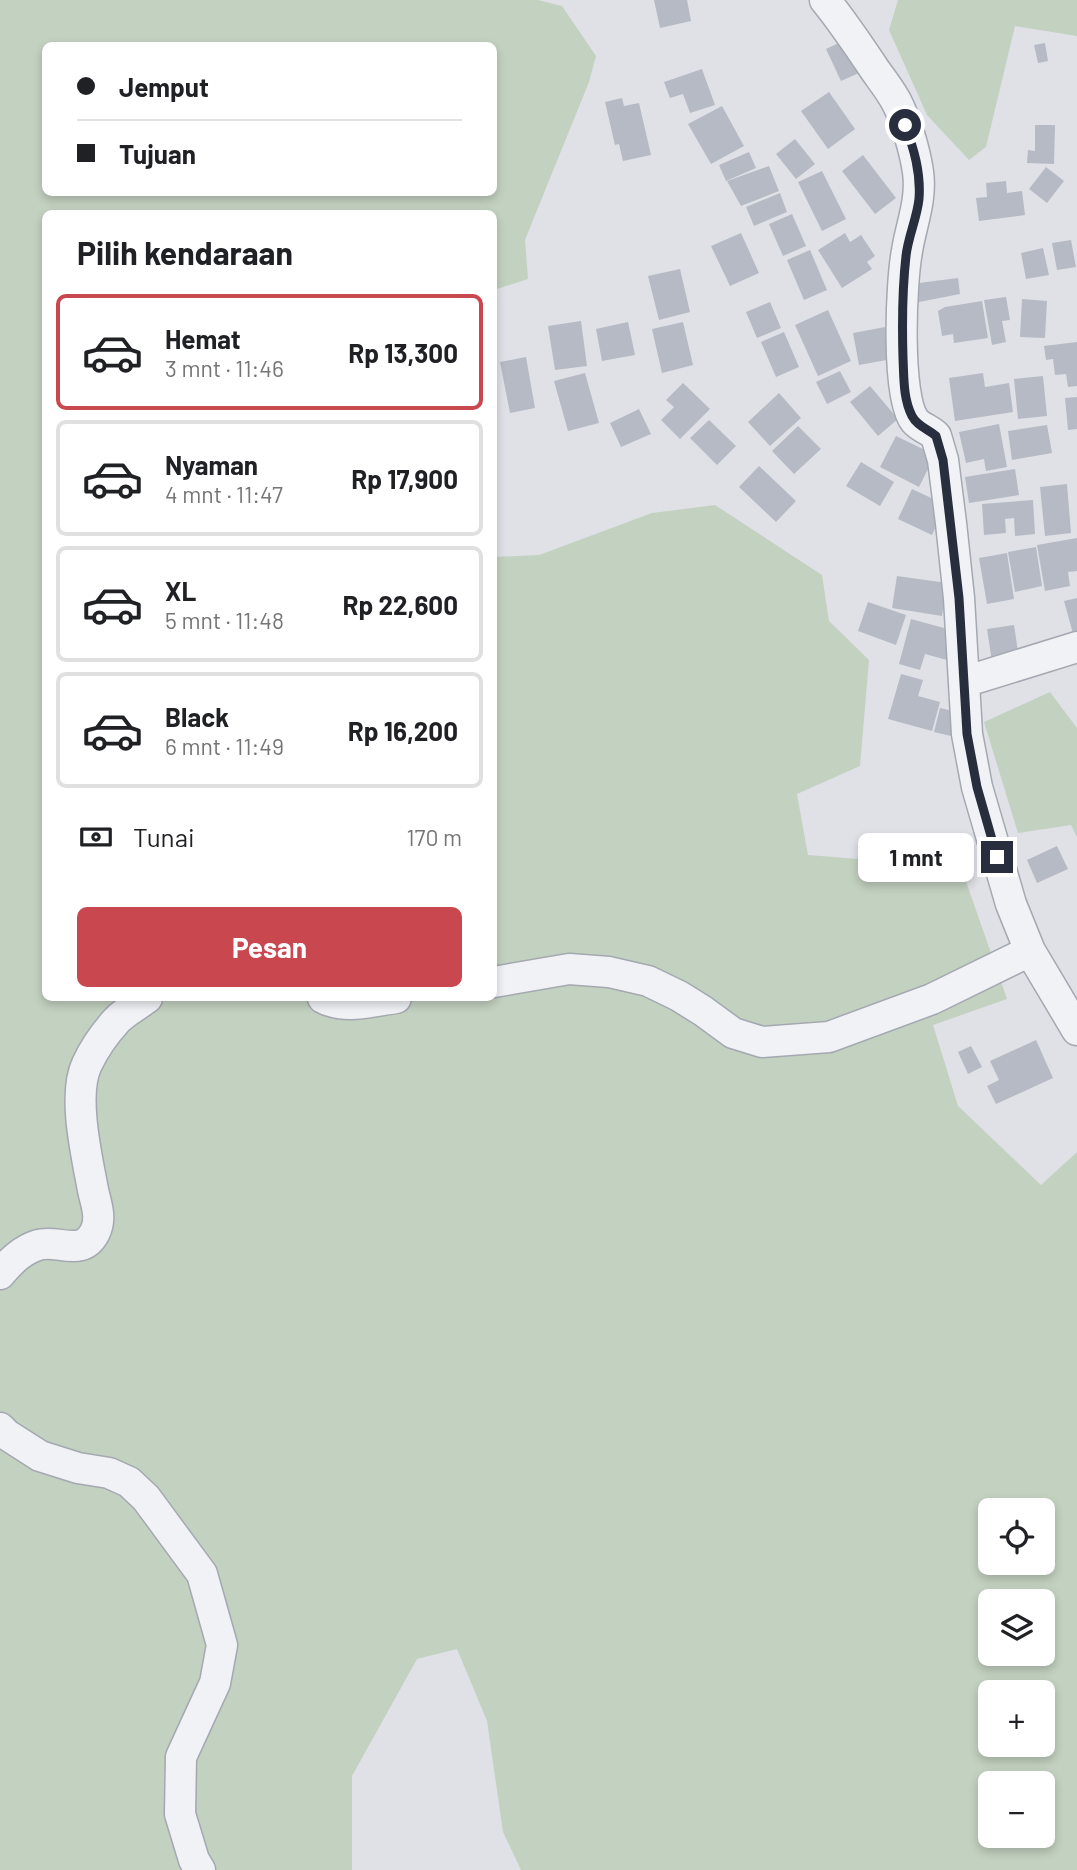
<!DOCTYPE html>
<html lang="id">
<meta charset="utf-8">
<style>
:root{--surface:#fff;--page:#f6f6f6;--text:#202124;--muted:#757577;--line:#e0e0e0;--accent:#c9474e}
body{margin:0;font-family:Barlow,sans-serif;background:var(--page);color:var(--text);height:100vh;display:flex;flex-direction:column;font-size:26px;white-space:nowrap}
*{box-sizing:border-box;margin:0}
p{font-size:23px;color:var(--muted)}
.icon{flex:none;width:38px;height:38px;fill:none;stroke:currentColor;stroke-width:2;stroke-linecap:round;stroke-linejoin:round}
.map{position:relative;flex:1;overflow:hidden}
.drawer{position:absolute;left:42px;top:210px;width:455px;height:791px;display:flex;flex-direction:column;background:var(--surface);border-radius:10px;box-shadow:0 4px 10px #0003}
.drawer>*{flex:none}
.hud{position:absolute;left:42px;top:42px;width:455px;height:154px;border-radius:10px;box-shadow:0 4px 10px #0003;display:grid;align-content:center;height:154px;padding:0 35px;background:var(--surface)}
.fabs{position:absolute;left:978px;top:1498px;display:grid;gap:14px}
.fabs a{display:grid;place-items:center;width:77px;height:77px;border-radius:10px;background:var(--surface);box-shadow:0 4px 10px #0003;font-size:35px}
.end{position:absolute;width:32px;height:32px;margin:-16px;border:9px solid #282e3e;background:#fff;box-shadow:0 0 0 4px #fff}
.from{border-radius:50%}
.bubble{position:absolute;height:49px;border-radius:10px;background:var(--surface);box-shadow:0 4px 10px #0003;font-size:23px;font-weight:700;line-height:49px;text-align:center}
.hud b{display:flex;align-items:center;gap:24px;height:66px;font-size:26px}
.hud b+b{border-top:2px solid var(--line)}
.hud i{width:18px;height:18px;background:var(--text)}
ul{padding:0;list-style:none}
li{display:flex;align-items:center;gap:21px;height:116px;margin:0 14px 10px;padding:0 21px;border:4px solid var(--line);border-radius:10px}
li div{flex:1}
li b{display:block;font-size:26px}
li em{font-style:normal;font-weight:700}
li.active{border-color:var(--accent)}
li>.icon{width:63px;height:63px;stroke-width:1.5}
h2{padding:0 35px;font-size:32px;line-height:84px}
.pay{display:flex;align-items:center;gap:18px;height:77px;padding:0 35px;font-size:26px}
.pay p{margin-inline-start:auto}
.action{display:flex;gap:14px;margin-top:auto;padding:14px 35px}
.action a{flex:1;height:80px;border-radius:10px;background:var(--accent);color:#fff;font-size:28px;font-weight:700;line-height:80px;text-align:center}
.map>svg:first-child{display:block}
</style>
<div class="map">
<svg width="1077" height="1870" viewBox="0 0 1077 1870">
<rect width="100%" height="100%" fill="#dfe1e7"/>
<path fill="#c3d1c0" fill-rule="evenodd" d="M0 0H538L562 6 596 56 589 82 525 240 528 279 494 290V214H46V998H494V557L539 555 652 513 715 505 822 575 829 621 869 660 860 766 797 794 808 855 961 867 1007 999 933 1025 958 1106 1041 1185 1077 1152V1870H521L503 1832 487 1721 457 1649 417 1659 352 1776V1870H0ZM46 46H494V192H46ZM990 1510H1043V1563H990ZM990 1601H1043V1654H990ZM990 1692H1043V1745H990ZM990 1783H1043V1836H990Z
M898 0H1077V36L1015 26 986 147 969 160 927 115 889 30Z
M1050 692 1077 728V837L1071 825 1018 833 984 722Z"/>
<path fill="#b6bac4" d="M654 0H687L691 21 660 28Z
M843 41 859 73 841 81 826 49Z
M1045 43 1048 61 1038 63 1034 45Z
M702 69 715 105 690 113 683 94 670 98 664 82Z
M829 92 855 129 828 149 801 111Z
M622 98 624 106 639 103 651 155 623 161 619 144 615 145 605 102Z
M722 106 744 146 711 164 688 124Z
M1035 125H1055L1054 164 1027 163 1028 150 1035 151Z
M795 139 815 164 796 179 776 154Z
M749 152 756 168 726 181 719 165Z
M863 155 896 198 875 214 842 171Z
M769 166 779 191 741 206 727 181Z
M1046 167 1064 181 1047 203 1029 189Z
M822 171 846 219 822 231 798 182Z
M1006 181 1007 193 1022 191 1025 215 979 221 976 198 987 197 986 183Z
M780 193 787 212 754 226 746 207Z
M792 214 806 246 783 256 769 224Z
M741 233 759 273 730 286 711 246Z
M845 233 850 242 861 235 875 256 867 262 872 269 842 288 818 250Z
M1071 240 1076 267 1057 270 1052 243Z
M1043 248 1049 275 1026 279 1021 253Z
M810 250 827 290 804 300 787 260Z
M680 269 690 312 659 320 648 276Z
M958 278 960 294 914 303 911 284Z
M1006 297 1010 320 1002 321 1006 342 992 345 984 300Z
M1022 299 1047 301 1045 338 1020 337Z
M982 301 988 338 954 343 953 334 942 336 938 311 945 307Z
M770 302 781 328 757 338 746 312Z
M828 310 851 361 818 376 795 325Z
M581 321 587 366 555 370 548 326Z
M628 322 635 355 602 361 596 329Z
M683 322 693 365 662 373 652 329Z
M885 327 892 359 859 365 853 333Z
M784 332 799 367 776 377 761 342Z
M1077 342V386L1068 387 1066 374 1055 375 1053 359 1046 360 1044 346Z
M526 357 535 408 510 413 500 362Z
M840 371 851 392 827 404 816 382Z
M585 373 599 423 568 431 554 381Z
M983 373 985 387 1009 383 1013 412 955 421 949 378Z
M1043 376 1047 416 1018 419 1014 379Z
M683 383 710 409 680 439 661 420 674 407 666 400Z
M870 386 898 419 878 436 850 402Z
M779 393 801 418 770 446 748 422Z
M1077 397V429L1068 430 1065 398Z
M639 409 651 434 621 447 610 423Z
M709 420 736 446 717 465 690 438Z
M999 424 1007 467 986 471 984 459 966 463 959 432Z
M1047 425 1052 453 1012 460 1008 431Z
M798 426 821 449 794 474 772 451Z
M896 436 935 455 919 487 880 467Z
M861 462 894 482 880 506 846 486Z
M759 466 796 501 776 522 739 487Z
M1015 469 1019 495 969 503 965 477Z
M1067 484 1071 533 1045 536 1040 487Z
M912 489 946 505 932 535 898 519Z
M1033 500 1035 534 1015 536 1014 518 1005 519 1006 533 984 535 982 504Z
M1077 538V571L1068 572 1070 586 1045 591 1037 545Z
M1036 547 1042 586 1015 592 1008 552Z
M1007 553 1014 599 987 604 979 558Z
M897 576 947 583 942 616 892 608Z
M1077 598V640L1075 641 1064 601Z
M868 602 906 615 896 645 858 631Z
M911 619 955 631 947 660 925 654 920 670 899 664Z
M1014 625 1019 658 992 662 987 629Z
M901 674 923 680 918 696 940 702 932 731 888 719Z
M940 708 957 712 951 736 934 732Z
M1057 846 1068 869 1037 883 1027 860Z
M1036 1040 1053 1078 996 1104 987 1086 999 1080 990 1061Z
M971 1046 982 1067 968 1074 958 1052Z"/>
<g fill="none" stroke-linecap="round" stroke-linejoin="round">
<g stroke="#a4a8b1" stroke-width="33">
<path id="minor" d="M825 0C843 22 859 46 875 70 882 80 890 90 896 101 906 120 915 151 918 172 922 200 911 225 907 251 901 282 896 398 915 421 920 427 930 430 936 436L943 460 951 523 959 598 967 734 977 787 1011 904 1030 951 1077 1030
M964 682 1077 647
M494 982 569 969 609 972 648 981 679 996 703 1011 733 1033 762 1042 829 1037 932 999 1030 951
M323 998C346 1010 372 1001 396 998
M0 1274C11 1261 22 1250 38 1245 58 1239 82 1258 95 1232 102 1218 96 1204 93 1190 87 1157 72 1095 87 1064 94 1049 106 1032 117 1020 126 1011 138 1005 147 998
M0 1428 7 1435 40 1456 78 1468 109 1473 129 1482 146 1498 202 1574 222 1645 215 1683 181 1757 180 1814 194 1860 200 1870"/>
</g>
<use href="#minor" stroke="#f1f2f6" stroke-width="30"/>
</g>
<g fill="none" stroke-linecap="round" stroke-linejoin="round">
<path stroke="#282e3e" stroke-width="9" d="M905 125C914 149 921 173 919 199 917 218 908 237 906 256 902 291 902 324 903 358 904 378 903 398 912 416 917 426 928 429 936 436L943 460 959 598 967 734 977 787 997 857"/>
</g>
</svg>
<div class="fabs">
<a><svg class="icon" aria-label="locate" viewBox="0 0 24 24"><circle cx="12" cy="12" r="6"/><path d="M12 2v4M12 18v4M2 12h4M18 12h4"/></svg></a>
<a><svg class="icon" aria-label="layers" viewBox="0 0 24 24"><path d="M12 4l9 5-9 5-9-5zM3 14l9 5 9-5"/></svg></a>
<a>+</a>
<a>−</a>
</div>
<i class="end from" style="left:905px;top:125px"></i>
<i class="end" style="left:997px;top:857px"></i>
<div class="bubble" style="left:858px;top:833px;width:116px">1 mnt</div>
<div class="hud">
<b><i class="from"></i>Jemput</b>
<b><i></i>Tujuan</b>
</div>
<section class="drawer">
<h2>Pilih kendaraan</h2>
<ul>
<li class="active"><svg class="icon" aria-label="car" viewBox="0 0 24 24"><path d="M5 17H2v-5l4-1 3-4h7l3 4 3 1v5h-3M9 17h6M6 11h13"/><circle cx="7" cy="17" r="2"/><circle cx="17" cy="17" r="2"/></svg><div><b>Hemat</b><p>3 mnt · 11:46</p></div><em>Rp 13,300</em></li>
<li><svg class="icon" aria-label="car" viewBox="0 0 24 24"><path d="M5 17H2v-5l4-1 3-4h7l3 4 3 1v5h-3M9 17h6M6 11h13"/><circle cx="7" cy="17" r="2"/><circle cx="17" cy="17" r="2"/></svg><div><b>Nyaman</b><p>4 mnt · 11:47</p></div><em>Rp 17,900</em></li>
<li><svg class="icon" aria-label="car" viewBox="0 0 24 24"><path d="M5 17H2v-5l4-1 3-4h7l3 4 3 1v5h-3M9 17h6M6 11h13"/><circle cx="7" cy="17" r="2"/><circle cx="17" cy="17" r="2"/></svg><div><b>XL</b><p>5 mnt · 11:48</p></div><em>Rp 22,600</em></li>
<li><svg class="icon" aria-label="car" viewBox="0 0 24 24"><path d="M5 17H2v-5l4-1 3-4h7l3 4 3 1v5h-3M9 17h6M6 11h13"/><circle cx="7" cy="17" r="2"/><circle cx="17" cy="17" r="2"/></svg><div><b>Black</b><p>6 mnt · 11:49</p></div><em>Rp 16,200</em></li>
</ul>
<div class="pay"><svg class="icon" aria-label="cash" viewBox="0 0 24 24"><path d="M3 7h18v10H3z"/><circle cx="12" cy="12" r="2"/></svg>Tunai<p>170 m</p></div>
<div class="action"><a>Pesan</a></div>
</section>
</div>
